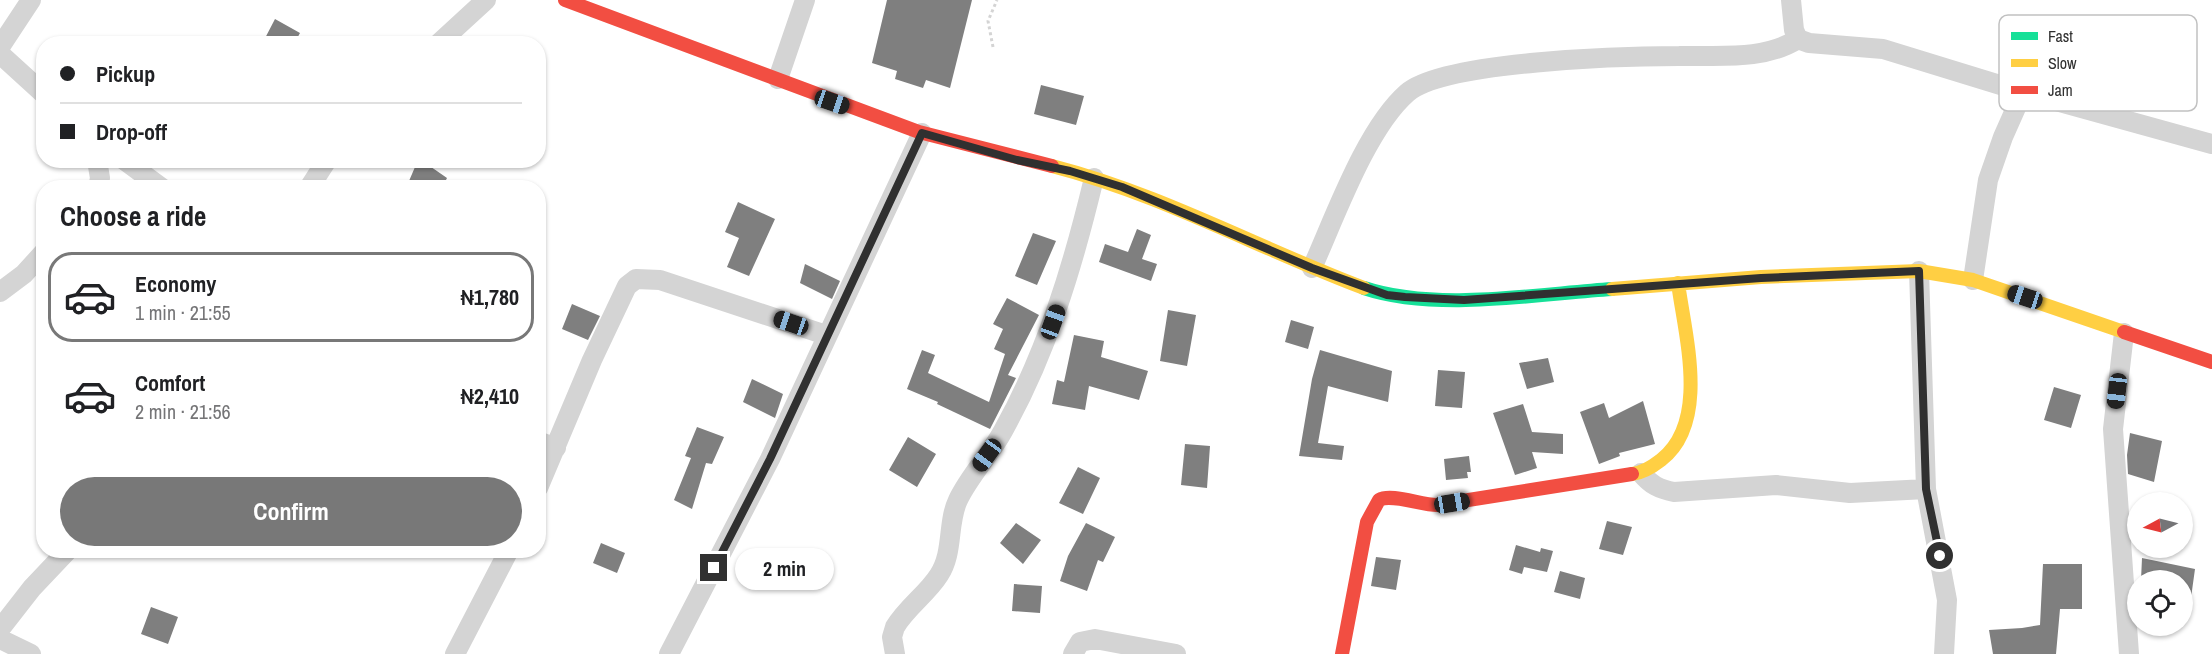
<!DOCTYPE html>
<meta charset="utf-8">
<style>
:root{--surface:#fff;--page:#f2f2f2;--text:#202124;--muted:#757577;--line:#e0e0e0;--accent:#787878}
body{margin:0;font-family:"Archivo Narrow",sans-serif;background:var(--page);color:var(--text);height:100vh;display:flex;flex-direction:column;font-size:22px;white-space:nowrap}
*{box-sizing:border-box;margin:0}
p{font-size:20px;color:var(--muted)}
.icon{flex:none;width:33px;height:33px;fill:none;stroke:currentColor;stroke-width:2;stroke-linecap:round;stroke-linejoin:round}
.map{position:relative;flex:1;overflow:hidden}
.sheet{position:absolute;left:36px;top:180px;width:510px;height:378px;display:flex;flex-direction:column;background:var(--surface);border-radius:24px;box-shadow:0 2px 4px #0004}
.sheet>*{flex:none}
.top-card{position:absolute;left:36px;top:36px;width:510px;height:132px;border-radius:24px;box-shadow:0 2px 4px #0004;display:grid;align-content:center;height:132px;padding:0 24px;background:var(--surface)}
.needle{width:39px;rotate:263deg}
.buttons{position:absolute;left:2127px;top:492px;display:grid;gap:12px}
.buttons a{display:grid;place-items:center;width:66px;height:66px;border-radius:50%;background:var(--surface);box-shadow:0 2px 4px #0004;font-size:30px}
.end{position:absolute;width:27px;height:27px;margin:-14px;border:8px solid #303030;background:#fff;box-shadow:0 0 0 3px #fff}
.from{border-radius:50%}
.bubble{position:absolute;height:42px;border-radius:21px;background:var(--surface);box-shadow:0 2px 4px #0004;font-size:20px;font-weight:700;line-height:42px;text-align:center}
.car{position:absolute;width:18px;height:36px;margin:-18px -9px;border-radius:8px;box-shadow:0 0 4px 2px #0007;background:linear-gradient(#222 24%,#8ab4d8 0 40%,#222 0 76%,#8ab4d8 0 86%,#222 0)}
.top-card b{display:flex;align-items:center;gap:21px;height:57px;font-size:22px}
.top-card b+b{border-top:2px solid var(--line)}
.top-card i{width:15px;height:15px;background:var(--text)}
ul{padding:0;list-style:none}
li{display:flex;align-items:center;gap:18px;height:90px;margin:0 12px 9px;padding:0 12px;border:3px solid transparent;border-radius:24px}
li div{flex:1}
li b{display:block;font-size:22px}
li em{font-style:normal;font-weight:700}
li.active{border-color:var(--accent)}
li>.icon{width:54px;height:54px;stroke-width:1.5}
h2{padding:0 24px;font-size:27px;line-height:72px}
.button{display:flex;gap:12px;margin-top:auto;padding:12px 24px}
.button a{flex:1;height:69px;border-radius:36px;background:var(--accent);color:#fff;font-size:24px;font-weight:700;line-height:69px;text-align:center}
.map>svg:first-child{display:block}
</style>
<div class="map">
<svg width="2212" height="654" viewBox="0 0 2212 654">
<rect width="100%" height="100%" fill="#fff"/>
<path fill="#7f7f7f" d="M887 0H972L950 88 926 80 923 88 895 79 897 71 872 63Z
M275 19 300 33 294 44H262Z
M1041 85 1084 96 1076 125 1034 114Z
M418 160H421L447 178 442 188H406Z
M738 202 775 219 749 276 727 267 739 238 725 232Z
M1137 229 1151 235 1142 259 1157 264 1151 281 1099 262 1105 244 1128 252Z
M1033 233 1056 241 1037 285 1015 276Z
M805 264 840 281 832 299 800 283Z
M1007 298 1039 315 1008 375 1016 378 990 429 937 404 938 402 907 389 922 350 935 355 928 373 989 402 1005 354 994 349 1003 329 993 324Z
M572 304 600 316 588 340 562 329Z
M1168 310 1196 315 1187 366 1160 361Z
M1291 320 1314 327 1308 349 1285 342Z
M1074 335 1104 341 1101 357 1148 371 1139 400 1089 386 1085 410 1052 404 1057 380 1064 382Z
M1320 350 1392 371 1388 402 1328 386 1318 443 1344 446 1342 460 1299 456 1312 379Z
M1548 358 1554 382 1527 389 1519 363Z
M1438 370 1465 372 1462 408 1435 406Z
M752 379 783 394 775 418 743 402Z
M2054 387 2081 395 2071 428 2044 420Z
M1643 401 1655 444 1619 453 1620 456 1599 464 1580 412 1604 403 1609 418Z
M1523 404 1532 432 1563 434V454L1532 452 1537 468 1515 475 1493 413Z
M697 427 724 437 712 464 706 463 692 509 674 500 691 458 685 456Z
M2130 433 2162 441 2154 482 2128 474 2127 455Z
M908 437 936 454 917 487 889 470Z
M1185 444 1210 446 1207 488 1181 485Z
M1469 456 1471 472H1467L1468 478 1446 480 1444 459Z
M1078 467 1100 478 1083 514 1059 503Z
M1607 521 1632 527 1623 555 1599 549Z
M1016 523 1041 540 1023 564 1000 543Z
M1086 523 1115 537 1103 562 1098 560 1087 591 1060 581 1068 556Z
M601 543 625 553 617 573 593 563Z
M1516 545 1540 552 1541 548 1553 551 1547 572 1524 567 1522 574 1509 570Z
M1376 557 1401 560 1396 590 1371 586Z
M2142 558 2195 569 2190 605H2182V580H2141Z
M2043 564H2082V609H2060L2056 654H1993L1989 630 2022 628 2040 625Z
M1560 571 1585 578 1580 599 1554 592Z
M1014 584 1042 586 1040 613 1012 611Z
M151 607 178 617 168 644 141 634Z"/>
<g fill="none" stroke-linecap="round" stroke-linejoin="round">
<path stroke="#d4d4d4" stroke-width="3" stroke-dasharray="3 3" stroke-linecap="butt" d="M993 47 988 21 997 0"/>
<path stroke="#d4d4d4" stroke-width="20" d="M1791 0 1794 30 1798 39 1809 43 1883 49 2023 92 2212 144
M438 44 486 0
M0 47 31 0
M0 54 44 94
M778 79 805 0
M97 160 100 178 98 188
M124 160 162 188
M309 188 327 160
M1312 268C1335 217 1366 129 1407 93 1443 61 1626 56 1679 56 1720 55 1763 61 1798 39
M1919 271 1926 489 1947 600 1944 654
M1973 280 1988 180 2003 137 2023 92
M0 292 24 274 44 252
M2124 333 2113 429 2129 654
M538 441 556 448
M1641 473C1651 485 1659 489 1674 492L1776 485 1850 493 1926 489
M538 488 592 360 627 286 636 279 660 280 826 335
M0 629 32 588 68 550
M0 639 31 654
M455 654 509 550
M669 654 770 459 922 133
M895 654 892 637 895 627C907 607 927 594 939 575 954 552 947 523 958 500 970 475 990 455 1003 431 1047 352 1073 266 1094 178
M1073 654 1080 642 1095 639 1176 654"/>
<path stroke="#16e098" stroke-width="14" d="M1364 288C1436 312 1537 294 1612 289"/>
<path stroke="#ffcf43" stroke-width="14" d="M1052 166C1161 194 1260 249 1364 288
M1612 289 1761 277 1919 271 1973 280 2124 332
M1632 474C1643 473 1652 467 1661 460 1710 422 1685 336 1678 283"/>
<path stroke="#f24e42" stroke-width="14" d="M565 0 919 132 1052 166
M2124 332 2212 362
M1342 654 1367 522 1379 500C1391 493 1421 505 1437 505L1632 474"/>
</g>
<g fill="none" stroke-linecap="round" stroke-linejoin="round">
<path stroke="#303030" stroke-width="8" d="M714 568 770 459 922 133 1017 160 1070 171 1122 187 1312 268 1387 295 1405 297 1464 300 1761 278 1919 271 1926 489 1940 556"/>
</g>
<rect x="1999" y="15" width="198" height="96" rx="9" fill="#fff" stroke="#c1c1c1" stroke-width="1.5"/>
<rect x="2011" y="32" width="27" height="8" fill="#16e098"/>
<rect x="2011" y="59" width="27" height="8" fill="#ffcf43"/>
<rect x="2011" y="86" width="27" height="8" fill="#f24e42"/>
<g font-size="16" fill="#303030">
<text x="2048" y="42">Fast</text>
<text x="2048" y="69">Slow</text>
<text x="2048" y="96">Jam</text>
</g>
</svg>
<div class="buttons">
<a><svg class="needle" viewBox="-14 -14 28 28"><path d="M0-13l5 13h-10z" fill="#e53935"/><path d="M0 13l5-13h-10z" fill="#757577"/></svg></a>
<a><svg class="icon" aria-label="locate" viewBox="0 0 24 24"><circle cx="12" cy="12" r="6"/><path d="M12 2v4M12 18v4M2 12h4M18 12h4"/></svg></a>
</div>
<i class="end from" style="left:1940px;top:556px"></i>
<i class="end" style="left:714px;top:568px"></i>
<div class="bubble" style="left:735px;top:548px;width:99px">2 min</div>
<i class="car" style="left:832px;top:102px;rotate:109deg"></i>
<i class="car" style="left:2025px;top:297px;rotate:288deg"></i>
<i class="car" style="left:1053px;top:322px;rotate:20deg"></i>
<i class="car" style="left:791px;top:323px;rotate:289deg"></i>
<i class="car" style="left:2117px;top:391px;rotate:187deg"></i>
<i class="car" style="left:987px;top:455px;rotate:216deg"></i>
<i class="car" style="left:1452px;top:503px;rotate:81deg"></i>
<div class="top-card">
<b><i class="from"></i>Pickup</b>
<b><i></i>Drop-off</b>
</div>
<section class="sheet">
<h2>Choose a ride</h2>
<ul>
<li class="active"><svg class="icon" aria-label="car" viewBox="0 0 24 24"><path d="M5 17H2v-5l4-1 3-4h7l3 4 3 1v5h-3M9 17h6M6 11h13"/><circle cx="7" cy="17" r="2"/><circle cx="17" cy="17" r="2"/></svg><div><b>Economy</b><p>1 min · 21:55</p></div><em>₦1,780</em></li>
<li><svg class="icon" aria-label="car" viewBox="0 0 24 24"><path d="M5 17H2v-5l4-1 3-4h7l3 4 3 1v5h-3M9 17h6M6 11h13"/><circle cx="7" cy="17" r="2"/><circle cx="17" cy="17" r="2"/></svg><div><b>Comfort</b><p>2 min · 21:56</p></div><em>₦2,410</em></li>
</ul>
<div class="button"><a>Confirm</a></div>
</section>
</div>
